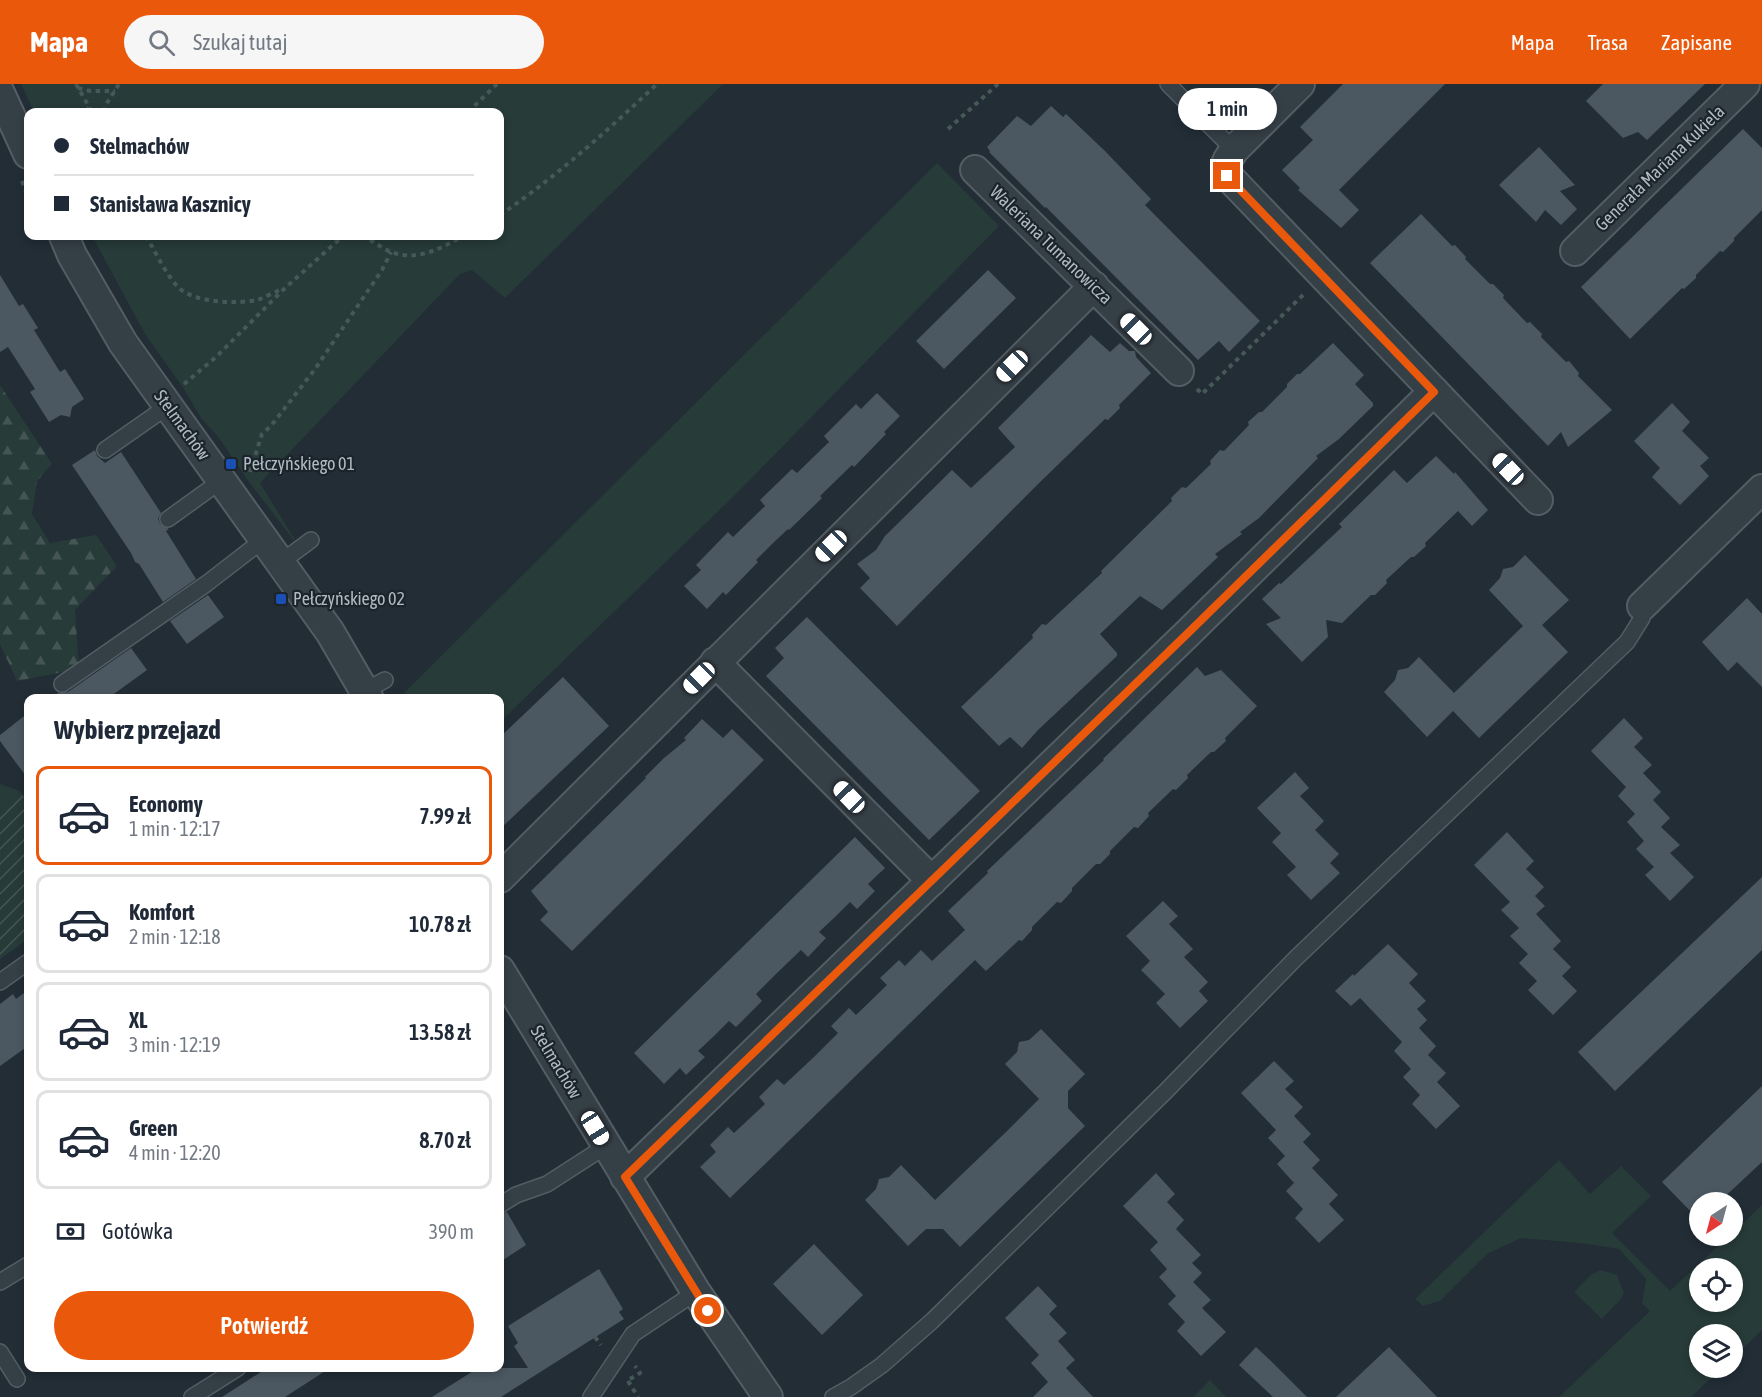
<!DOCTYPE html>
<html lang="pl">
<meta charset="utf-8">
<style>
:root{--surface:#fff;--page:#f6f6f7;--text:#1f2937;--muted:#747a83;--line:#e0e1e3;--accent:#ea580c}
body{margin:0;font-family:"Asap Condensed",sans-serif;background:var(--page);color:var(--text);height:100vh;display:flex;flex-direction:column;font-size:22px;white-space:nowrap}
*{box-sizing:border-box;margin:0}
p{font-size:20px;color:var(--muted)}
.icon{flex:none;width:33px;height:33px;fill:none;stroke:currentColor;stroke-width:2;stroke-linecap:round;stroke-linejoin:round}
.map{position:relative;flex:1;overflow:hidden}
.side{position:absolute;left:24px;top:610px;width:480px;height:678px;display:flex;flex-direction:column;background:var(--surface);border-radius:12px;box-shadow:0 3px 9px #0003}
.side>*{flex:none}
.guide{position:absolute;left:24px;top:24px;width:480px;height:132px;border-radius:12px;box-shadow:0 3px 9px #0003;display:grid;align-content:center;height:132px;padding:0 30px;background:var(--surface)}
.needle{width:39px;rotate:216deg}
.tools{position:absolute;left:1689px;top:1108px;display:grid;gap:12px}
.tools a{display:grid;place-items:center;width:54px;height:54px;border-radius:50%;background:var(--surface);box-shadow:0 3px 9px #0003;font-size:30px}
.end{position:absolute;width:27px;height:27px;margin:-14px;border:8px solid #ea580c;background:#fff;box-shadow:0 0 0 3px #fff}
.from{border-radius:50%}
.bubble{position:absolute;height:42px;border-radius:21px;background:var(--surface);box-shadow:0 3px 9px #0003;font-size:20px;font-weight:600;line-height:42px;text-align:center}
.car{position:absolute;width:18px;height:36px;margin:-18px -9px;border-radius:8px;box-shadow:0 0 4px 2px #0007;background:linear-gradient(#fff 24%,#345 0 40%,#fff 0 76%,#345 0 86%,#fff 0)}
.guide b{display:flex;align-items:center;gap:21px;height:57px;font-size:22px}
.guide b+b{border-top:2px solid var(--line)}
.guide i{width:15px;height:15px;background:var(--text)}
ul{padding:0;list-style:none}
li{display:flex;align-items:center;gap:18px;height:99px;margin:0 12px 9px;padding:0 18px;border:3px solid var(--line);border-radius:12px}
li div{flex:1}
li b{display:block;font-size:22px}
li em{font-style:normal;font-weight:600}
li.current{border-color:var(--accent)}
li>.icon{width:54px;height:54px;stroke-width:1.5}
h2{padding:0 30px;font-size:27px;line-height:72px}
.pay{display:flex;align-items:center;gap:15px;height:66px;padding:0 30px;font-size:22px}
.pay p{margin-inline-start:auto}
.primary-button{display:flex;gap:12px;margin-top:auto;padding:12px 30px}
.primary-button a{flex:1;height:69px;border-radius:36px;background:var(--accent);color:#fff;font-size:24px;font-weight:600;line-height:69px;text-align:center}
header{display:flex;align-items:center;gap:36px;box-sizing:border-box;height:84px;padding:0 30px;background:var(--accent);color:#fff}
header strong{font-size:28px}
nav{display:flex;gap:33px;margin-inline-start:auto;font-size:21px}
.search{width:420px;height:54px;background:var(--page);display:flex;align-items:center;gap:15px;box-sizing:border-box;padding:0 21px;border-radius:33px;color:var(--muted);font-size:22px}
.map>svg:first-child{display:block}
</style>
<header>
<strong>Mapa</strong>
<div class="search"><svg class="icon" aria-label="search" viewBox="0 0 24 24"><circle cx="10" cy="10" r="6"/><path d="M15 15l6 6"/></svg>Szukaj tutaj</div>
<nav><a>Mapa</a><a>Trasa</a><a>Zapisane</a></nav>
</header>
<div class="map">
<svg width="1762" height="1313" viewBox="0 0 1762 1313">
<defs>
<pattern id="forest-firs" width="22" height="20" patternUnits="userSpaceOnUse" patternTransform="scale(1.5)"><rect width="22" height="20" fill="#273b39"/><path d="M5 1l3.5 6h-7zM16 11l3.5 6h-7z" fill="#445554"/></pattern>
<pattern id="garden-furrows" width="10" height="10" patternUnits="userSpaceOnUse" patternTransform="scale(1.5)"><rect width="10" height="10" fill="#273b39"/><path d="M-1 1l2-2M0 10L10 0M9 11l2-2" fill="none" stroke="#445554"/></pattern>
</defs>
<rect width="100%" height="100%" fill="#222d36"/>
<path fill="#273b39" fill-rule="evenodd" d="M21 0H723L505 214 472 186 460 190 260 399 302 467 249 398 219 354 201 334 184 305 145 250 92 152H500V28H34Z
M937 79 999 142 733 413 500 638V615H398Z
M0 700 20 707 0 723Z
M1559 1076 1590 1110 1621 1082 1651 1112 1612 1149 1670 1207 1729 1152H1732L1733 1149 1762 1121V1246L1733 1274 1732 1251H1700V1284H1722L1691 1313H1559L1650 1227 1642 1219 1646 1195 1619 1165 1580 1159 1521 1154 1487 1170 1440 1217 1423 1222 1415 1215ZM1700 1185H1732V1218H1700Z
M1601 1186 1617 1191 1624 1209 1620 1216 1602 1235 1574 1208 1592 1190Z
M1210 1296 1226 1313H1193Z"/>
<path fill="url(#forest-firs)" d="M0 301 52 380 37 397 32 430 50 459 96 451 117 482 75 526 79 585 17 597 0 560Z"/>
<path fill="url(#garden-furrows)" d="M20 707 28 719V855L0 875V723Z"/>
<path fill="#4b5861" d="M1343 0H1445L1339 106 1359 126 1341 144 1298 106 1300 104 1282 86 1313 56 1300 43Z
M1603 0H1705L1647 56 1638 48 1623 54 1586 17Z
M1051 22 1063 33 1066 30 1105 67 1151 115 1145 121 1260 237 1229 268 1219 257 1198 276 1046 123 1045 124 989 68 990 67 987 63 1017 32 1031 42Z
M1743 45 1762 64V126L1734 154V157L1723 168 1720 167 1696 191V194L1684 205 1682 204 1630 255 1581 203Z
M1539 63 1575 101 1560 107 1577 125 1561 141 1545 126 1536 138 1499 101Z
M1421 130 1452 162 1455 161 1466 173 1465 175 1490 200H1493L1504 211 1503 214 1527 239 1530 238 1542 250 1541 253 1566 278 1569 277 1579 289 1578 292 1612 326 1568 363 1561 348 1548 362 1370 179Z
M988 186 1016 214 944 285 916 257Z
M0 191 19 222 23 220 38 244 34 246 60 288 65 285 84 315 72 323 70 333 61 331 49 338 30 308 35 305 8 263 0 268Z
M1091 251 1110 268 1120 259 1129 267H1135L1136 273 1151 289 1119 321 1120 324 1108 336 1105 335 1034 404 897 542 860 504 870 494 857 480 876 466 885 452 952 386 971 404 1015 363 998 344Z
M1333 259 1364 291 1355 300 1373 319V322L1339 355 1316 372 1318 374 1259 434 1240 448 1242 450 1215 470 1218 473 1162 526 1140 512 1100 550 1117 569V572L1038 646 1022 664 1010 653 999 662 961 623 1033 554 1032 551 1042 540 1046 541 1102 489 1101 487 1172 417 1171 414 1182 403 1186 404 1211 380 1210 377 1220 366 1224 367 1249 341 1248 338 1259 328H1262L1287 303V300L1297 290H1300Z
M877 309 900 332 884 348 886 350 854 383 852 381 820 412 822 414 789 446 788 445 772 460 756 476 758 478 726 511 723 508 707 525 684 502 701 486 696 481 728 448 733 453 765 422 760 416 792 385 797 389 829 358 824 352 856 320 861 325Z
M1672 319 1690 338 1682 347 1709 374 1700 382 1709 392 1680 421 1652 393 1660 384 1634 357Z
M95 366 97 372 105 379 121 368 161 429 158 435 160 440 169 445 166 447 196 495 163 518 139 480 135 478 131 469 72 381Z
M1436 372 1454 390 1455 388 1488 426 1472 442 1458 427 1425 459 1426 462 1414 473H1411L1386 496 1387 499 1375 511H1371L1342 539 1326 536 1328 553 1302 578 1266 540 1281 534 1262 515 1279 499 1281 500 1342 443 1339 440 1394 386 1407 399Z
M1525 471 1569 516 1542 541 1568 568 1479 654 1453 627 1427 653 1384 608 1395 596 1398 586 1408 584 1419 573 1454 609 1523 542 1489 506 1500 494 1503 485 1513 483Z
M208 511 224 533 187 560 170 537Z
M1747 514 1762 530V603L1737 578 1728 587 1702 558Z
M807 533 980 707 929 756 766 592 784 574 775 564Z
M131 564 147 586 107 615H49L58 609 68 608Z
M1197 583 1205 592 1221 586 1257 622 1225 654 1226 657 1214 668H1211L1187 691 1188 694 1176 706 1173 705 1148 729 1149 732 1138 744 1134 743 1110 767V770L1100 780H1096L1072 804V807L1061 819 1057 818 1032 843V846L1022 857 1019 856 986 887 975 876 730 1114 700 1083 716 1068 710 1061 728 1043 734 1049 765 1020 759 1013 777 995 784 1001 815 972 838 949 831 942 849 924 856 931 887 901 880 894 899 876 905 882 921 866 932 877 965 846 948 827 988 789 987 787 1104 676 1103 675Z
M563 593 609 642 500 745V653Z
M28 629V695L0 657V651Z
M1624 634 1643 654 1634 663 1652 681 1643 689 1661 708 1653 716 1670 734 1661 743 1680 761 1670 769 1694 793 1670 817 1645 791 1654 783 1636 765 1644 757 1627 738 1635 730 1618 712 1626 703 1591 667Z
M702 635 723 654 732 645 764 676 572 867 540 836 548 828 531 807 646 694 645 693 664 674 686 656 684 654Z
M1295 688 1309 704 1300 712 1324 737 1315 746 1339 770 1330 779 1340 789 1311 816 1287 791 1296 783 1272 758 1281 749 1257 724Z
M1507 748 1534 777 1526 785 1544 803 1535 812 1545 822 1536 830 1561 857 1553 865 1571 883 1562 892 1577 907 1553 931 1528 906 1537 897 1519 879 1528 870 1510 852 1519 844 1501 826 1510 818 1474 781Z
M855 753 885 784 868 800 875 807 857 825 850 818 835 833 819 848 826 854 808 873 801 866 777 889 756 910 762 917 736 943 729 937 714 952 698 967 705 973 686 991 680 984 664 1000 634 969Z
M1762 793V866L1615 1007 1578 968Z
M1163 817 1178 832 1169 840 1193 865 1184 873 1208 898 1199 907 1208 917 1180 944 1156 919 1165 910 1141 886 1150 877 1126 852Z
M1388 860 1418 890 1409 899 1426 917 1417 925 1427 936 1419 944 1436 962 1428 971 1446 989 1437 998 1460 1022 1436 1045 1412 1020 1420 1011 1403 993 1411 985 1394 967 1402 958 1360 914 1351 922 1335 907 1353 890 1354 892Z
M28 906V962L0 982V920L13 910 16 915Z
M1041 945 1085 990 1068 1007V1024L1085 1042 960 1163 943 1145H926L908 1162 865 1116 876 1105 879 1095 889 1093 901 1081 935 1116 1005 1049 1039 1015 1005 980 1017 968 1019 958 1029 956Z
M1274 977 1294 997 1285 1005 1303 1023 1294 1032 1311 1050 1303 1058 1320 1076 1312 1084 1338 1111 1329 1120 1344 1136 1319 1159 1295 1134 1303 1125 1286 1107 1294 1099 1277 1080 1285 1072 1268 1054 1276 1046 1241 1009Z
M1762 1002V1078L1718 1119H1700V1137L1662 1098Z
M1156 1089 1175 1110 1167 1118 1184 1136 1176 1145 1201 1171 1192 1179 1202 1189 1193 1198 1211 1216 1202 1224 1226 1248 1201 1272 1177 1247 1185 1238 1168 1220 1176 1212 1159 1193 1167 1185 1150 1166 1158 1158 1123 1122Z
M507 1128 526 1161 500 1178V1131Z
M814 1160 863 1211 822 1251 773 1200Z
M599 1185 623 1225 619 1228 624 1235 501 1313H432L478 1284H528L514 1262 518 1259 508 1242Z
M1038 1202 1057 1222 1049 1230 1067 1249 1058 1257 1075 1276 1066 1284 1093 1313H1033L1048 1298 1031 1279 1039 1271 1005 1234Z
M1256 1263 1273 1279 1307 1313H1273L1239 1281Z
M1389 1263 1437 1313H1336Z
M267 1284H330L285 1313H222Z"/>
<g fill="none" stroke-linecap="round" stroke-linejoin="round">
<g stroke="#535d64" stroke-width="18">
<path id="lane" d="M1168 0 1234 66
M105 366 168 322
M168 435 222 396
M280 479 311 456
M62 600 206 500 263 456
M364 607 385 596
M0 898 28 878
M500 1121 516 1111 547 1100 606 1062
M0 1198 28 1181
M0 1268 17 1295
M192 1313 238 1284
M591 1313 633 1250 696 1208
M833 1313 851 1303 882 1281 932 1237 1166 1007 1296 874 1627 558 1642 534V522"/>
</g>
<g stroke="#535d64" stroke-width="32">
<path id="street" d="M1300 0 1234 66 1227 77V91L1538 416
M0 9 28 70
M975 86 1179 287
M64 152 72 171 123 259 330 548 369 615
M1575 167 1745 0
M1642 522 1762 405
M715 578 932 797
M500 794 1094 202
M500 886 696 1208 768 1313
M625 1093 1187 550 1434 307"/>
</g>
<path stroke="#465857" stroke-width="4" stroke-dasharray="4.5 4.5" stroke-linecap="butt" d="M76 0 92 28
M78 4 90 7H115
M79 28 89 24
M104 28 107 19 119 0
M468 28 497 0
M948 45 998 0
M22 97 28 113
M500 131C556 93 607 47 657 0
M146 152C156 169 165 189 178 203 193 219 240 221 260 215 267 212 275 208 282 205
M362 152C372 156 381 164 391 168 418 178 441 164 463 152
M184 300 216 273 285 204 343 152
M1197 305 1202 310 1303 211
M250 388 262 350 271 342 315 285 382 186 391 168
M595 1253 601 1261
M630 1295 640 1289 635 1282
M628 1297 638 1313"/>
<use href="#lane" stroke="#353f46" stroke-width="15"/>
<use href="#street" stroke="#353f46" stroke-width="28"/>
</g>
<g fill="none" stroke-linecap="round" stroke-linejoin="round">
<path stroke="#ea580c" stroke-width="8" d="M708 1227 625 1093 1187 550 1434 308 1227 92"/>
</g>
<g fill="#1a4fb4" stroke="#1b242b" stroke-width="2">
<rect x="225" y="374" width="12" height="12" rx="3"/>
<rect x="275" y="509" width="12" height="12" rx="3"/>
</g>
<g text-anchor="middle" stroke-width="4.5" stroke-linejoin="round" paint-order="stroke">
<g font-size="18" fill="#b0bac3" stroke="#1b242b">
<text transform="translate(1660 84) rotate(-44)" y="6">Generała Mariana Kukiela</text>
<text transform="translate(1051 161) rotate(44)" y="6">Waleriana Tumanowicza</text>
<text transform="translate(182 341) rotate(54)" y="6">Stelmachów</text>
<text transform="translate(556 978) rotate(59)" y="6">Stelmachów</text>
</g>
<g font-size="18" fill="#b0bac3" stroke="#1b242b" text-anchor="start">
<text x="243" y="386">Pełczyńskiego 01</text>
<text x="293" y="521">Pełczyńskiego 02</text>
</g>
</g>
</svg>
<div class="tools">
<a><svg class="needle" viewBox="-14 -14 28 28"><path d="M0-13l5 13h-10z" fill="#e53935"/><path d="M0 13l5-13h-10z" fill="#747a83"/></svg></a>
<a><svg class="icon" aria-label="locate" viewBox="0 0 24 24"><circle cx="12" cy="12" r="6"/><path d="M12 2v4M12 18v4M2 12h4M18 12h4"/></svg></a>
<a><svg class="icon" aria-label="layers" viewBox="0 0 24 24"><path d="M12 4l9 5-9 5-9-5zM3 14l9 5 9-5"/></svg></a>
</div>
<i class="end from" style="left:708px;top:1227px"></i>
<i class="end" style="left:1227px;top:92px"></i>
<div class="bubble" style="left:1178px;top:4px;width:99px">1 min</div>
<i class="car" style="left:1136px;top:245px;rotate:315deg"></i>
<i class="car" style="left:1012px;top:282px;rotate:225deg"></i>
<i class="car" style="left:1508px;top:385px;rotate:316deg"></i>
<i class="car" style="left:831px;top:462px;rotate:225deg"></i>
<i class="car" style="left:699px;top:594px;rotate:225deg"></i>
<i class="car" style="left:849px;top:713px;rotate:316deg"></i>
<i class="car" style="left:595px;top:1044px;rotate:148deg"></i>
<div class="guide">
<b><i class="from"></i>Stelmachów</b>
<b><i></i>Stanisława Kasznicy</b>
</div>
<section class="side">
<h2>Wybierz przejazd</h2>
<ul>
<li class="current"><svg class="icon" aria-label="car" viewBox="0 0 24 24"><path d="M5 17H2v-5l4-1 3-4h7l3 4 3 1v5h-3M9 17h6M6 11h13"/><circle cx="7" cy="17" r="2"/><circle cx="17" cy="17" r="2"/></svg><div><b>Economy</b><p>1 min · 12:17</p></div><em>7.99 zł</em></li>
<li><svg class="icon" aria-label="car" viewBox="0 0 24 24"><path d="M5 17H2v-5l4-1 3-4h7l3 4 3 1v5h-3M9 17h6M6 11h13"/><circle cx="7" cy="17" r="2"/><circle cx="17" cy="17" r="2"/></svg><div><b>Komfort</b><p>2 min · 12:18</p></div><em>10.78 zł</em></li>
<li><svg class="icon" aria-label="car" viewBox="0 0 24 24"><path d="M5 17H2v-5l4-1 3-4h7l3 4 3 1v5h-3M9 17h6M6 11h13"/><circle cx="7" cy="17" r="2"/><circle cx="17" cy="17" r="2"/></svg><div><b>XL</b><p>3 min · 12:19</p></div><em>13.58 zł</em></li>
<li><svg class="icon" aria-label="car" viewBox="0 0 24 24"><path d="M5 17H2v-5l4-1 3-4h7l3 4 3 1v5h-3M9 17h6M6 11h13"/><circle cx="7" cy="17" r="2"/><circle cx="17" cy="17" r="2"/></svg><div><b>Green</b><p>4 min · 12:20</p></div><em>8.70 zł</em></li>
</ul>
<div class="pay"><svg class="icon" aria-label="cash" viewBox="0 0 24 24"><path d="M3 7h18v10H3z"/><circle cx="12" cy="12" r="2"/></svg>Gotówka<p>390 m</p></div>
<div class="primary-button"><a>Potwierdź</a></div>
</section>
</div>
